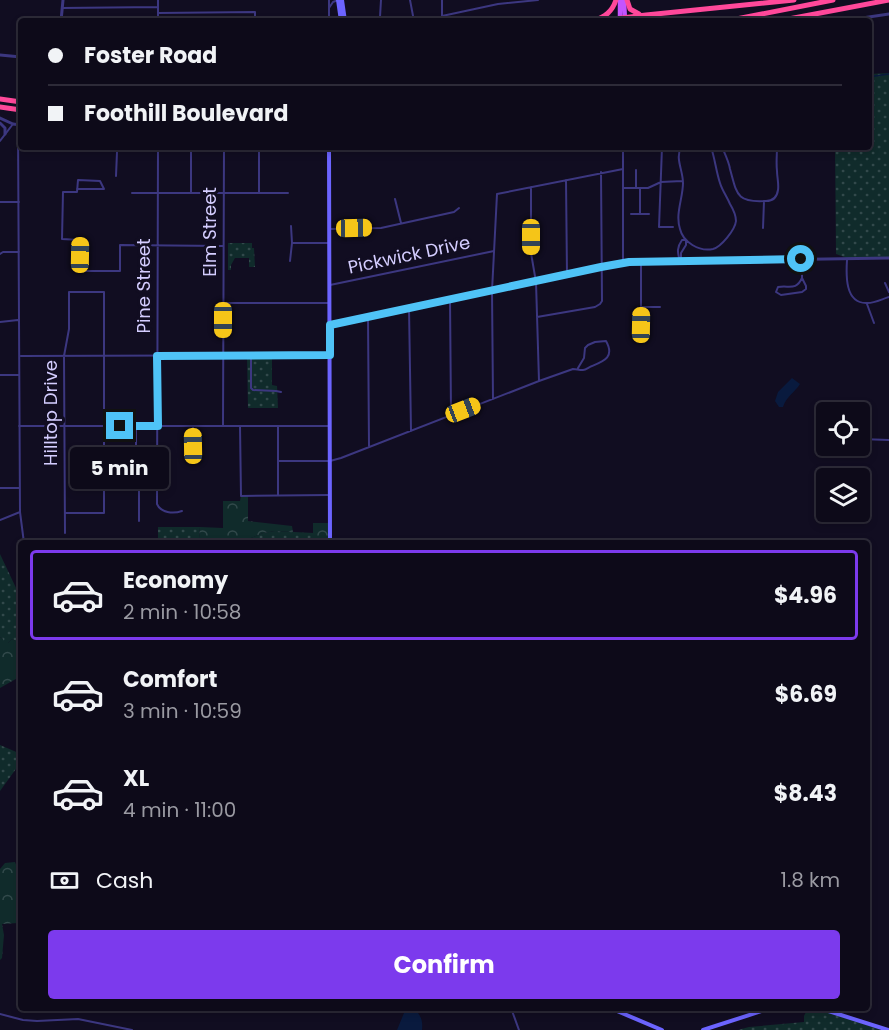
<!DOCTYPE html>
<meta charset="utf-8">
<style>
:root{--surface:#0d0a19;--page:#161322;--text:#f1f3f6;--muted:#9a9aa2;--line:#2d2b38;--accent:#7c3aed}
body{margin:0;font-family:Poppins,sans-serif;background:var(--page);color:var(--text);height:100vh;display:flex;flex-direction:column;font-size:22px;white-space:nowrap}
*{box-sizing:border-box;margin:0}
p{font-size:20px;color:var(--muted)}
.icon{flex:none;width:33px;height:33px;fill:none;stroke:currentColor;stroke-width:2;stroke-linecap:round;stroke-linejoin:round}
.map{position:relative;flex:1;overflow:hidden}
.drawer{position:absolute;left:18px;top:540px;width:852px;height:471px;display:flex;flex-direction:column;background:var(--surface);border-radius:6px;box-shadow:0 3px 9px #0003,0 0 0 2px var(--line)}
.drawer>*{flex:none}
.guide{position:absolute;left:18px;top:18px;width:854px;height:132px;border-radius:6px;box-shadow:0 3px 9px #0003,0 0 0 2px var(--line);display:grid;align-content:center;height:132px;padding:0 30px;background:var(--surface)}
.controls{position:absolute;left:816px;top:402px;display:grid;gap:12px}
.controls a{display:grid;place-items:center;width:54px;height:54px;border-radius:6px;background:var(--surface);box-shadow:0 3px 9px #0003,0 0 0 2px var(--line);font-size:30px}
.end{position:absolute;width:27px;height:27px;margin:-14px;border:8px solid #4fc3f7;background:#111;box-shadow:0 0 0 3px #111}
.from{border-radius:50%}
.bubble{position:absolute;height:42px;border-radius:6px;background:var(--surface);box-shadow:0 3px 9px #0003,0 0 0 2px var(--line);font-size:20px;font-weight:700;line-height:42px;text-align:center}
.car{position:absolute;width:18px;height:36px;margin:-18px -9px;border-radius:8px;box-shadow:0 0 4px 2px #0007;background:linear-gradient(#f5c518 24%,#345 0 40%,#f5c518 0 76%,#345 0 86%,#f5c518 0)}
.guide b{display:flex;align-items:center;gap:21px;height:57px;font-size:22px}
.guide b+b{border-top:2px solid var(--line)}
.guide i{width:15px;height:15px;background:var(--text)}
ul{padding:10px 0 0;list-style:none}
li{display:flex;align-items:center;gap:18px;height:90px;margin:0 12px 9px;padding:0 18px;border:3px solid transparent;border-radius:6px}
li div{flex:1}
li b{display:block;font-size:22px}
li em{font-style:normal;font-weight:700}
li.current{border-color:var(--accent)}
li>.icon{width:54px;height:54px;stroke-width:1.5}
.pay{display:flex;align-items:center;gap:15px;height:66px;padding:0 30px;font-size:22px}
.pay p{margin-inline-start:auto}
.button{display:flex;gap:12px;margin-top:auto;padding:12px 30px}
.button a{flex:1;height:69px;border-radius:6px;background:var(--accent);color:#fff;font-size:24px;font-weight:700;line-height:69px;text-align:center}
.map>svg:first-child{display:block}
</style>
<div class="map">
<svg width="889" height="1030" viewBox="0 0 889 1030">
<defs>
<pattern id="green-dots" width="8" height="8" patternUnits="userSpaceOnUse" patternTransform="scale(1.5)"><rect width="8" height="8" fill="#102b2b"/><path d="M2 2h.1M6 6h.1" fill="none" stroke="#32494b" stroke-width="1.8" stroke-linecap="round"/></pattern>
<pattern id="forest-crowns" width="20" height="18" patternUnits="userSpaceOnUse" patternTransform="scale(1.5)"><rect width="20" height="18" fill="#102b2b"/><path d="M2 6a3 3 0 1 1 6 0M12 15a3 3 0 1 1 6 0" fill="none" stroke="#32494b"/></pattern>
</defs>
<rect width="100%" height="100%" fill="#110d21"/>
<path fill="url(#green-dots)" d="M889 73V258H847L836 254 835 147H868L869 74Z
M228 243H252V248H254L255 267H249V258H235L231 265V270H228Z
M247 356H272V385L277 386 278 408H248Z
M158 527H200L199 539 182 541V543H158Z
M275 531 314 533 313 540 310 543H245L246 540 263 533Z
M0 554 17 590 18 598 21 595V644L12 639 8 643H3V639L0 637Z
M0 745 21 754V762L0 791Z
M808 1008H819L881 1030H738L749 1027 804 1022V1016Z"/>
<path fill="url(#forest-crowns)" d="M248 495V521L292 526 293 532 275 531 263 533 246 540 245 543H182V541L189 538 199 539 200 527 223 528V501H240L241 496Z
M313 523H330V543H310L313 540Z
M0 637 3 639V643H8L12 639 21 644V676L0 688Z
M15 862 21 876V916L18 918V923L2 924 4 935 2 958 0 960V869L5 863Z"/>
<path fill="#091a3e" d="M792 378 800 384C795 392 786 397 783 407H779L775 401 778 392Z
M411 1008H414C421 1016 423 1020 422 1030H397L404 1013Z"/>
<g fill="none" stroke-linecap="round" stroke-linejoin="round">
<path stroke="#091a3e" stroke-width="1.5" d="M868 77 889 74"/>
<path stroke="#3c3780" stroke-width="2" d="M158 0V21
M329 0V21
M381 0 380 17 382 21 413 17
M410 0 414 21
M442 0V16L498 4 538 0
M62 8 158 7
M329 8 333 2 338 0
M158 13 255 12V21
M18 125 20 512 24 543
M0 141 13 124
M158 147 157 504C161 513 173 514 182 511
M191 147V192
M662 147 659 227H673
M681 147C675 159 683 170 683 183 683 198 675 214 680 229 683 242 699 252 713 249 721 247 735 230 736 221 736 215 733 209 730 204 727 197 722 190 720 183 716 171 715 159 711 147
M722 147C725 154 729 162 730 169 737 194 736 203 766 201 773 201 777 197 778 190 779 184 777 177 777 171 776 163 777 155 777 147
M116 176 117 152 119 149H158
M566 180 567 275
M531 187V253L536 282 539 381
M623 188H648L661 182 682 181
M636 188V170
M77 189H104L100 181 78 180 77 192H63L62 239 80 240V271H120V245L223 246
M259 192V147
M132 193H288
M395 199 401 223
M0 202H19
M640 213V189
M631 214H649
M291 226 292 243H330
M763 228 764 201
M329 229 381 228 454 212 459 208
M0 254 3 252H19
M802 259V278L806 286V289L802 292 781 295 776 292 778 287C789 285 796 291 802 278
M681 260V253L686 245V240
M847 260C846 275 845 303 866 303 873 304 882 299 889 297
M290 261 292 243
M680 261C677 252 677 247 682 240H686
M623 263V147
M885 283 889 292
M330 285 494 251
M450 299 451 413
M223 303H330
M867 304 874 323
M641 307H660
M409 308 411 431
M368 317 369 446
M537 317 595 307 600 304 602 301 601 172
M0 322 18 320
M641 325V262
M21 356 330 355
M251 356V388L253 390 276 391 281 392
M0 375H18
M493 399 492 291 497 194 623 169
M19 426H330
M136 426V452L139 461V521
M193 426V462
M223 426 224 147
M240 426 241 496 329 495
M860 439 889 440
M278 461H330L341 458 539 381 573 369C576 369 579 370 583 370 586 370 589 367 592 366 604 361 615 357 606 341L595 342 588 345 585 348 584 358 578 368
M0 488H20
M278 495V426
M0 520 20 512
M65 533 64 356 69 329V292H104V513H65
M511 1008 519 1030
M0 1014 23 1020 37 1021 78 1019 132 1030"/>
<path stroke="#3c3780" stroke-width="3" d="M61 21 63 0
M842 21 889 14
M0 55 21 57
M0 118 13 124 21 125
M0 123 5 128V134
M330 325 629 262 889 258"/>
<path stroke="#6c64ff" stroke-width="4" d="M338 0 341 21
M342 0 345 21
M329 147 330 543
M610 1008 662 1030
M819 1008 888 1030
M703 1030 771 1008"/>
<path stroke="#c454ff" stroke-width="4.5" d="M620 0V21
M624 0 625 21"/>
<path stroke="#ff489a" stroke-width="5" d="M627 0 630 9 639 14
M593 21C605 17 612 12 616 0
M598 21 646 15 794 0
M726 21 833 0
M778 21 889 0
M0 99 21 102
M0 107 21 110"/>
</g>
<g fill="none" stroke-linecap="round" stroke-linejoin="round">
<path stroke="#4fc3f7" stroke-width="8" d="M120 426H158L157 356 330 355V325L601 267 629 262 801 259"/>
</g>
<g text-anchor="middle" stroke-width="6" stroke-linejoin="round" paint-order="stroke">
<g font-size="18" fill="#d4cdff" stroke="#110d21">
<text transform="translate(210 232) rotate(-90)" y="6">Elm Street</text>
<text transform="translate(409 255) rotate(-12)" y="6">Pickwick Drive</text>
<text transform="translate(144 286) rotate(-90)" y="6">Pine Street</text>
<text transform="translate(51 413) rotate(-90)" y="6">Hilltop Drive</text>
</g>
</g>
</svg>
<div class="controls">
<a><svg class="icon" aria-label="locate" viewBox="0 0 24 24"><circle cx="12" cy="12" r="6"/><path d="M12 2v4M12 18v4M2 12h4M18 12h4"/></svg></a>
<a><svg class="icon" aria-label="layers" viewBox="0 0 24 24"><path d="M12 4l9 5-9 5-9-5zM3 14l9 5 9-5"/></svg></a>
</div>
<i class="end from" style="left:801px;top:259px"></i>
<i class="end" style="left:120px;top:426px"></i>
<div class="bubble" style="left:70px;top:447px;width:99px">5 min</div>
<i class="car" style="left:354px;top:228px;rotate:89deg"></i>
<i class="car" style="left:531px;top:237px;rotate:180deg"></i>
<i class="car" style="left:80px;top:255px;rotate:1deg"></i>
<i class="car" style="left:223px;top:320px;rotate:180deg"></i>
<i class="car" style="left:641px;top:325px;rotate:1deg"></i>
<i class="car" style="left:463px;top:410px;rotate:69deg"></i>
<i class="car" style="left:193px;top:446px;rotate:359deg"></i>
<div class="guide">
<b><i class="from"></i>Foster Road</b>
<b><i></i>Foothill Boulevard</b>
</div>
<section class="drawer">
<ul>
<li class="current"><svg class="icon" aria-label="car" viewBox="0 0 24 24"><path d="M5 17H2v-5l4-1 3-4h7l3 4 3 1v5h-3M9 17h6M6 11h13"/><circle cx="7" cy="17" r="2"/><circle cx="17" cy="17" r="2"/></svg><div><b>Economy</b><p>2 min · 10:58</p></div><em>$4.96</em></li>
<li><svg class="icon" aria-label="car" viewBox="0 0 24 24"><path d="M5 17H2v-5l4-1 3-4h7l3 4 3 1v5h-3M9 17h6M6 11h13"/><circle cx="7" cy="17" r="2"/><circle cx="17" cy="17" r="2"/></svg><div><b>Comfort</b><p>3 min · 10:59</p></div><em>$6.69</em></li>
<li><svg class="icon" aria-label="car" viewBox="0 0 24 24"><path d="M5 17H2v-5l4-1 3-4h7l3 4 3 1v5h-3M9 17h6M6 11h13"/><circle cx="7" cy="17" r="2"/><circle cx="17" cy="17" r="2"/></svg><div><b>XL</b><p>4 min · 11:00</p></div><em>$8.43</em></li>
</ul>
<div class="pay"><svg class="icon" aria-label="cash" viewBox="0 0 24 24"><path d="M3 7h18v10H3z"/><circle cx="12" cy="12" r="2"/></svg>Cash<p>1.8 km</p></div>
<div class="button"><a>Confirm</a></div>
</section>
</div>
